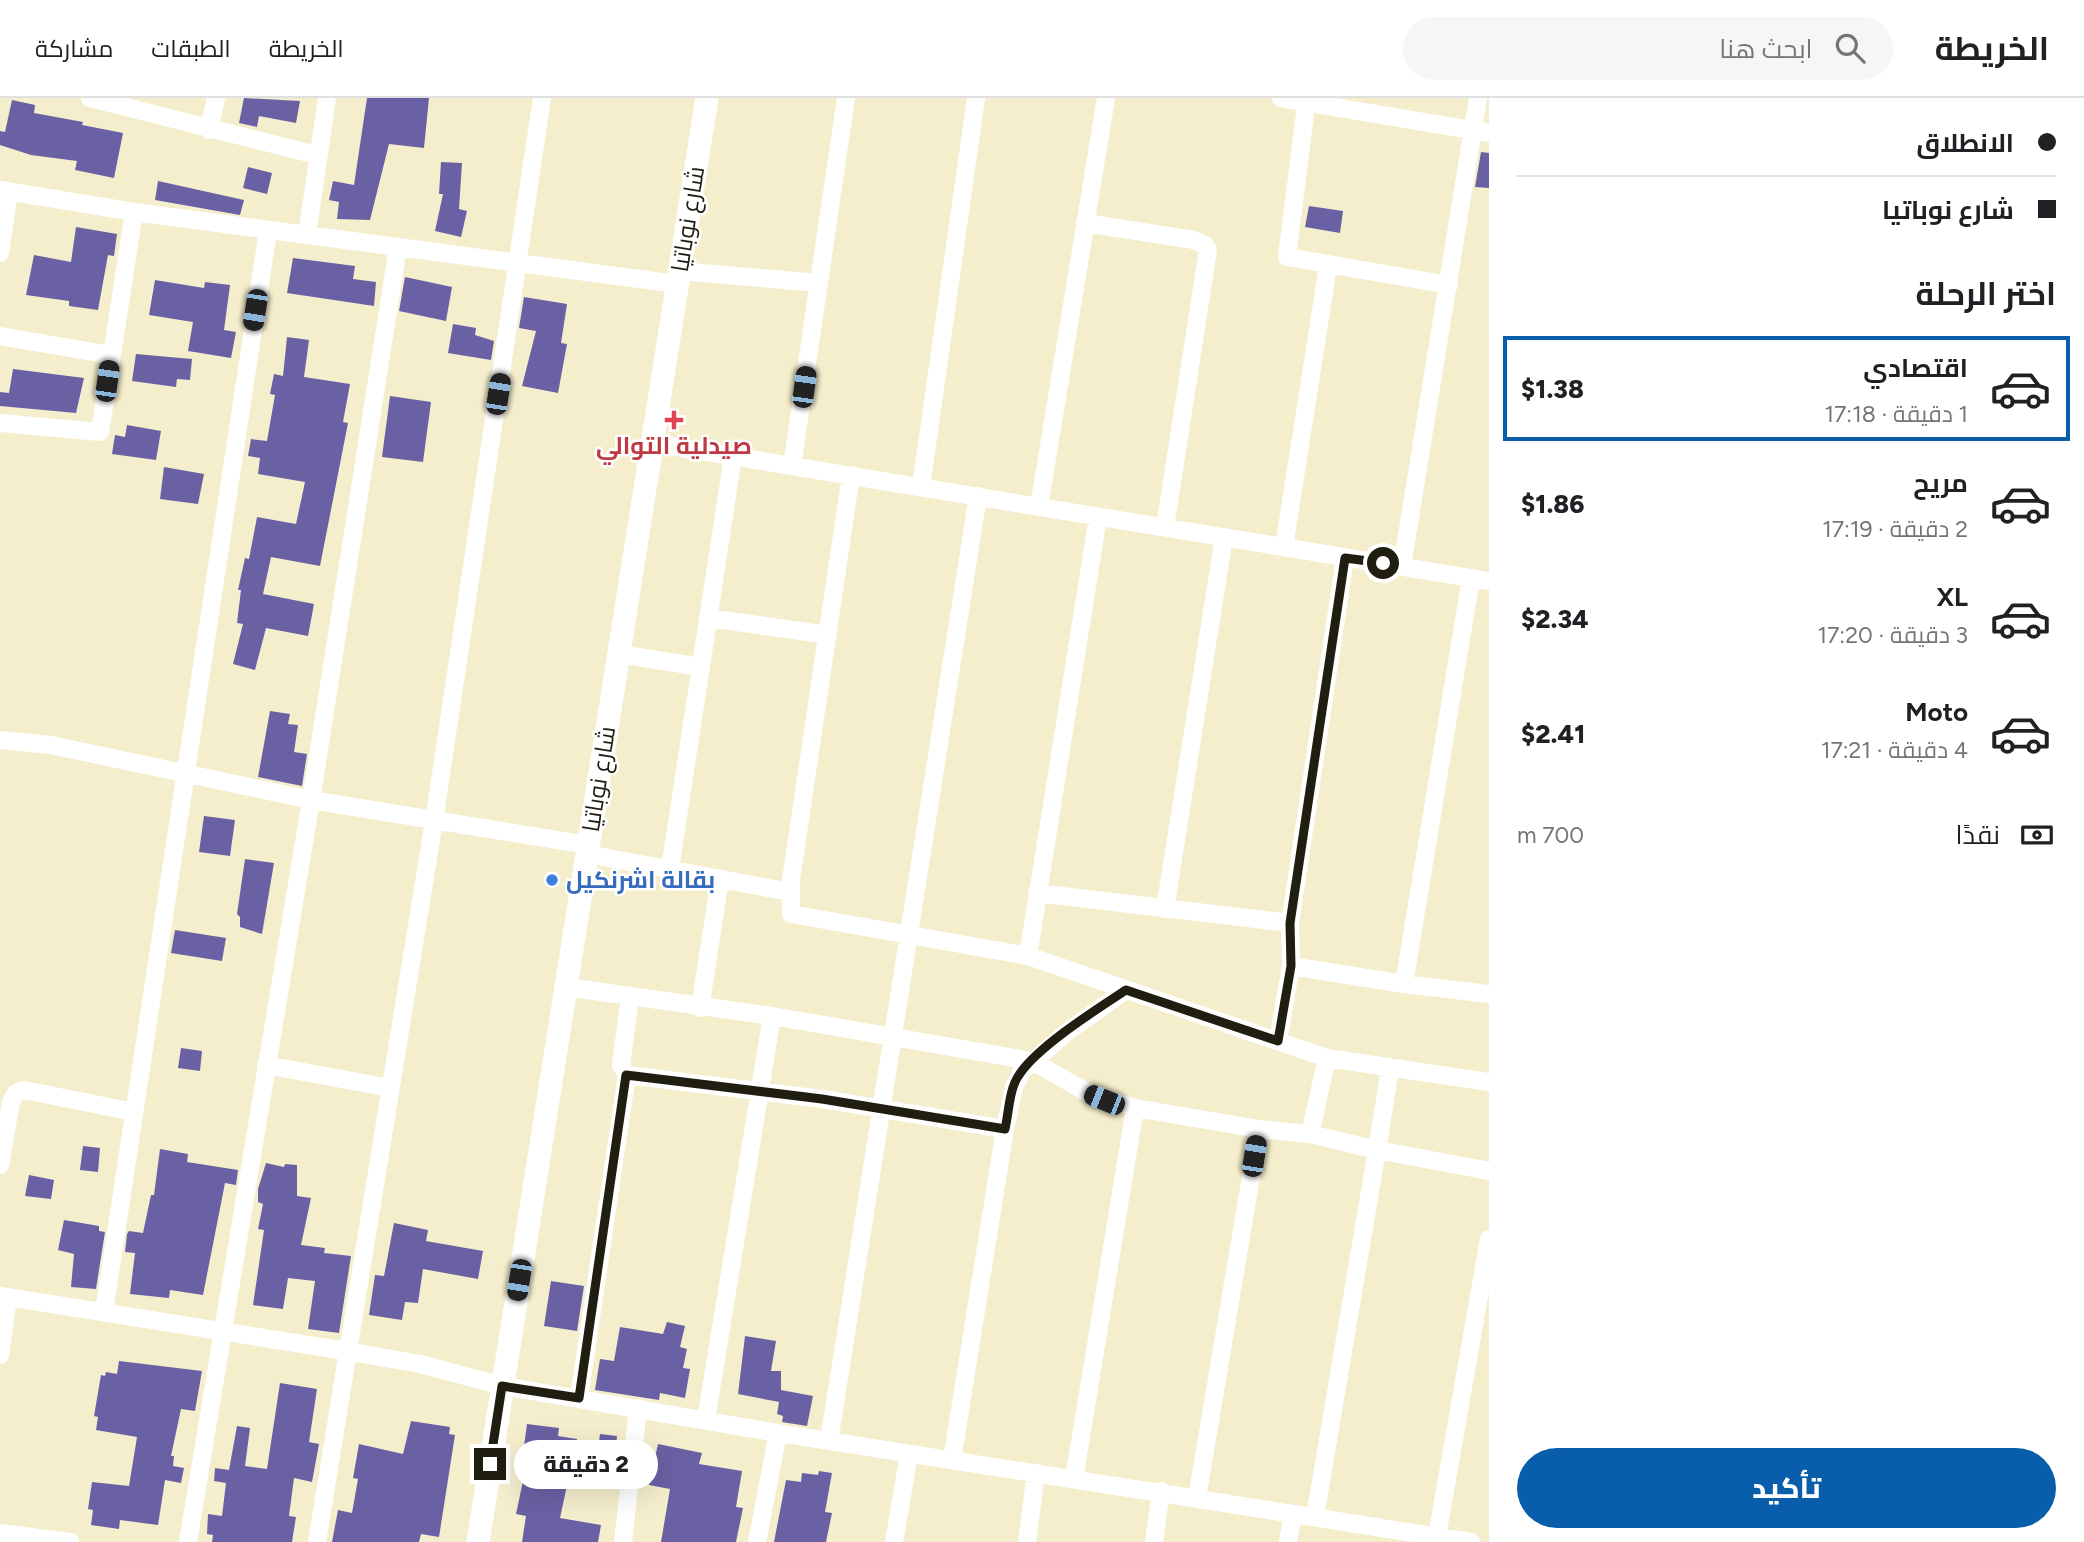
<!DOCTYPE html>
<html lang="ar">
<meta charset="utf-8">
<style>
:root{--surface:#fff;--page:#f6f6f6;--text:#202124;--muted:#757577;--line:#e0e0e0;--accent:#095eac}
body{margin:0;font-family:Figtree,Cairo,sans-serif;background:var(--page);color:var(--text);direction:rtl;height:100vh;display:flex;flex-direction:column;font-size:26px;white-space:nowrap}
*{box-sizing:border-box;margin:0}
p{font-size:23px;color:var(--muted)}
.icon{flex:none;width:38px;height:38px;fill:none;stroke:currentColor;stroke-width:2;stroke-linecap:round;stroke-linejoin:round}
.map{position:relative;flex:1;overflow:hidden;direction:ltr}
.drawer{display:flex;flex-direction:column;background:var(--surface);width:595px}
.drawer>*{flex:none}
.hud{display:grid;align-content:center;height:154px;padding:0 28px;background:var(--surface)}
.end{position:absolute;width:32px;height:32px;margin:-16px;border:9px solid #201d11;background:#fff;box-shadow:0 0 0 4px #fff}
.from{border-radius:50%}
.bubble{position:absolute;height:49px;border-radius:24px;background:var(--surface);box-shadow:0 7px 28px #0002;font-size:23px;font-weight:800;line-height:49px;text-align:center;direction:rtl}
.car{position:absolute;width:21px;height:42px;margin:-21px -10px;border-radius:9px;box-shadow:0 0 5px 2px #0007;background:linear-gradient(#222 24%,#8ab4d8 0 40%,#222 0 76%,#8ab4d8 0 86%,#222 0)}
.hud b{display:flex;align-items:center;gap:24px;height:66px;font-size:26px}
.hud b+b{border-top:2px solid var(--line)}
.hud i{width:18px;height:18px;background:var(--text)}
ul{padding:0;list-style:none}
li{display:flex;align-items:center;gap:21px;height:105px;margin:0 14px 10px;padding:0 14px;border:4px solid transparent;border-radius:0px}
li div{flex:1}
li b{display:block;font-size:26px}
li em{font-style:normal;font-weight:800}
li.selected{border-color:var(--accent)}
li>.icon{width:63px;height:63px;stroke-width:1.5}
h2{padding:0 28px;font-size:32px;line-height:84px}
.pay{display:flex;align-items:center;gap:18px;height:77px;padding:0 28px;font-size:26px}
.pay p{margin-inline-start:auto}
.button{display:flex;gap:14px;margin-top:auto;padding:14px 28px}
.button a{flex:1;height:80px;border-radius:42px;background:var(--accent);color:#fff;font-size:28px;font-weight:800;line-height:80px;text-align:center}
header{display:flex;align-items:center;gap:42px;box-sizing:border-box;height:98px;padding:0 35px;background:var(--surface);border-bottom:2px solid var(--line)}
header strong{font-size:33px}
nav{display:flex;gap:38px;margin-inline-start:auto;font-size:24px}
.search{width:490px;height:63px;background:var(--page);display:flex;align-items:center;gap:18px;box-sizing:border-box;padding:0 24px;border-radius:38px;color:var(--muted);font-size:26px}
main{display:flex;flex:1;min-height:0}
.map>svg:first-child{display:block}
</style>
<header>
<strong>الخريطة</strong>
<div class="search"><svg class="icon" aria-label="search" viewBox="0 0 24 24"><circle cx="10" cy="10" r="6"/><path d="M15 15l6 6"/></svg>ابحث هنا</div>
<nav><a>الخريطة</a><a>الطبقات</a><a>مشاركة</a></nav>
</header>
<main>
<section class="drawer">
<div class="hud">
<b><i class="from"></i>الانطلاق</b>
<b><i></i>شارع نوباتيا</b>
</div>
<h2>اختر الرحلة</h2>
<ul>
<li class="selected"><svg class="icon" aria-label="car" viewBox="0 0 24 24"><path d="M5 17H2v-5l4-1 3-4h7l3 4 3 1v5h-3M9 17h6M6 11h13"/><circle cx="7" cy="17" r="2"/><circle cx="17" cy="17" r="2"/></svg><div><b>اقتصادي</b><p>1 دقيقة · 17:18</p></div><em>$1.38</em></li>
<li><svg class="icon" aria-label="car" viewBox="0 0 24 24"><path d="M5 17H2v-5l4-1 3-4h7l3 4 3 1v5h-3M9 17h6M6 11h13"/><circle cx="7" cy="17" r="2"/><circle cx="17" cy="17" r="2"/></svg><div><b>مريح</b><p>2 دقيقة · 17:19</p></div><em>$1.86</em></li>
<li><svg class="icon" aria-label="car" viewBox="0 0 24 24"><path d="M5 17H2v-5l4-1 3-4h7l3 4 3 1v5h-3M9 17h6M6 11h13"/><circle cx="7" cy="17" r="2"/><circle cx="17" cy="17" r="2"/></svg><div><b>XL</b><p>3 دقيقة · 17:20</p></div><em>$2.34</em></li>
<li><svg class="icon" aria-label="car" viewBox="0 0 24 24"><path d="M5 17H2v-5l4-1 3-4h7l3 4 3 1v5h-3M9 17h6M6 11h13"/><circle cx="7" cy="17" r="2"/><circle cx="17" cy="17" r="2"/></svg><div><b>Moto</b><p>4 دقيقة · 17:21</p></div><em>$2.41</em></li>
</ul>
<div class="pay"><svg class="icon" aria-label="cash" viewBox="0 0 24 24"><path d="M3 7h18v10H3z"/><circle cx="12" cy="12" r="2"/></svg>نقدًا<p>700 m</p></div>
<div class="button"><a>تأكيد</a></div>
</section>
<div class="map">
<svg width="1489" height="1444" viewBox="0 0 1489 1444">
<rect width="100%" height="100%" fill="#f5eecd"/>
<path fill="#6a61a5" d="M244 0 300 3 296 25 259 18 257 29 239 25Z
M367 0H429L424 50 389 46 370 122 337 121 339 104 329 102 333 83 354 87Z
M12 2 35 7 34 15 83 24 82 27 123 35 114 80 75 72 77 63 31 57 0 47V33L5 34Z
M1481 54 1489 55V90L1475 89Z
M441 64 462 65 459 111 467 113 461 139 435 133 443 96H439Z
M248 69 272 75 267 96 243 90Z
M158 83 244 102 240 117 155 102Z
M1309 108 1343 113 1340 135 1305 129Z
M76 129 117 136 114 158 108 157 98 212 69 208V203L26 197 34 157 71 164Z
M293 160 355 168 353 181 376 184 374 208 287 195Z
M405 179 452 189 446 223 399 213Z
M155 182 204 190 205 184 230 187 224 232 236 234 231 260 188 253 193 224 149 217Z
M524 199 567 206 561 245 567 246 558 295 522 288 536 233 519 230Z
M453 226 476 230 475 237 494 243 491 262 448 255Z
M287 239 309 242 304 279 350 286 343 324 348 325 320 468 271 459 263 496 314 506 308 538 266 530 255 572 233 566 243 526 237 525 241 492H238L245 460 249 461 257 419 296 426 305 384 258 376 260 360 248 358 251 341 267 343 275 297 270 296 274 276 283 278Z
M136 256 192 261 190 282 177 281 176 289 132 283Z
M13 271 84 280 76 315 0 308V294L9 295Z
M390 298 431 304 423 364 382 359Z
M127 327 161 333 156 362 112 356 115 337 125 339Z
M164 369 204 376 198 406 160 401Z
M270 613 290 616 288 626 298 627 294 654 307 656 302 688 258 679Z
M204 718 235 722 230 758 199 754Z
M245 761 274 765 262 836 240 829V819L237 816Z
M175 832 226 840 222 863 171 855Z
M181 950 202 953 200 973 178 970Z
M83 1048 100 1050 98 1074 80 1072Z
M160 1051 188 1056 187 1064 238 1072 236 1087 225 1085 203 1197 170 1192 169 1200 130 1196 135 1155 125 1154 127 1136 129 1133 143 1135 151 1097H154Z
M266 1065 284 1069 285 1066 297 1067V1098L311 1100 301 1147 325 1150 324 1155 351 1158 339 1235 308 1231 315 1183 288 1180 283 1211 253 1207 264 1132 258 1131 263 1106 258 1104V1091Z
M29 1077 54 1082 51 1101 25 1098Z
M64 1122 99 1128V1133L105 1134 96 1191 71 1189 74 1156 58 1152Z
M394 1125 428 1132 426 1143 483 1153 478 1181 423 1171 418 1205 405 1204 402 1222 369 1217 375 1177 384 1178Z
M551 1183 584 1188 577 1233 544 1228Z
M667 1224 685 1228 680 1249 687 1251 683 1270 690 1271 685 1300 660 1295 659 1302 595 1292 600 1261 614 1263 620 1229 663 1236Z
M745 1238 776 1243 771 1273H781V1292L813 1298 807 1328 782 1324 783 1318 777 1316 779 1304 738 1296Z
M119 1263 202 1273 195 1313 181 1311 171 1358H174L173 1368 184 1370 181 1385 165 1382 158 1427 120 1422 119 1431 91 1427 93 1412 88 1411 92 1384 129 1388 137 1339 96 1332 98 1319 94 1318 101 1277 105 1278 106 1274 117 1276Z
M280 1285 317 1291 309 1344 319 1346 312 1384 294 1380 289 1418 296 1419 292 1444H212L213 1437 207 1436 208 1416 222 1418 226 1385 214 1383 215 1370 229 1372 237 1328 250 1330 245 1368 267 1371Z
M411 1323 450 1329 449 1336 455 1337 439 1439 421 1436 419 1444H332L338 1412 352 1415 358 1381 353 1380 359 1346 403 1356Z
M527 1326 559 1330 558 1338 577 1341 560 1420 601 1427 598 1444H522L526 1418 516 1416 527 1364 522 1363Z
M600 1336 617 1338 614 1375 595 1372Z
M658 1346 702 1355 699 1366 742 1373 736 1409 743 1410 736 1444H661L670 1391 649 1387Z
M819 1373 832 1375 825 1414 832 1415 826 1444H774L786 1382 801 1384 802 1375 818 1377Z"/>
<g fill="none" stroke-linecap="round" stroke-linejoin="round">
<path stroke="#fff" stroke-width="18" d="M90 0 317 57
M1281 0 1489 35
M1307 0 1287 159 1449 187
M209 32 216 0
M0 92 134 114 677 186
M1085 125 1194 142 1205 147 1208 152 1165 429
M307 137 327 0
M0 155 9 94
M679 173 819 185
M0 238 111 257
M0 325 100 334 134 114
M652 345 1489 483
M792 368 846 0
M851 377 791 782V816L1028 858 1327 960 1489 984
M921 389 976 0
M1039 409 1106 0
M1284 449 1328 168
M1402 468 1478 0
M708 520 828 537
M619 556 701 569
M0 642 51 647 311 702 588 747
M587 756 790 794
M670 771 733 358
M1037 795 1290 825
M1165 811 1224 439
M1028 858 1098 419
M1291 868 1404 886 1489 896
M1404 886 1471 480
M566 889 772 918 1032 963 1090 996 1135 1010 1259 1031 1310 1036 1377 1052 1390 971
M700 910 720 781
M1278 943 1291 868 1290 825 1345 460
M266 967 390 990
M627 977 822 1001 1005 1031
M1310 1036 1327 960
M0 1067 11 1004 16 995 24 992 134 1014
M0 1198 346 1253 420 1266 503 1288 778 1335 1471 1444
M104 1214 268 133
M0 1257 8 1200
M579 1300 627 977 621 967 630 899
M706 1322 772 918
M829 1343 978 398
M952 1362 1005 1031 1014 989 1022 973 1067 934 1126 892
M1074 1381 1135 1010
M1197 1400 1259 1031
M1315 1419 1377 1052 1489 1073
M0 1435 70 1444
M188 1444 311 702 398 149
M317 1444 434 723 542 0
M623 1444 638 1310
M757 1444 778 1335
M894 1444 909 1356
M1027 1444 1036 1375
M1154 1444 1161 1393
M1288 1444 1293 1416
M1436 1444 1489 1141"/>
<path stroke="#fff" stroke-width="23" d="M478 1444 707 0"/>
</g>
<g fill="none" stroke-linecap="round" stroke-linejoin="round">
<path stroke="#201d11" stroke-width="9" d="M490 1366 502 1288 579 1300 626 977 822 1001 1005 1031C1009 1014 1009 991 1019 977 1037 949 1097 911 1126 892L1278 943 1291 868 1290 825 1345 460 1383 465"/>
</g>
<path fill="#e0444e" stroke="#fff" stroke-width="2.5" d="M670.5 311.5h7v7h7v7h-7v7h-7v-7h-7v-7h7z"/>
<circle fill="#3f7fe0" stroke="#fff" stroke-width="2.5" cx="552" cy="782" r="7"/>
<g text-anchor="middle" stroke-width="5" stroke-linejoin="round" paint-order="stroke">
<g font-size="24" fill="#201d11" stroke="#fff">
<text transform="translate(688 121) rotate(-81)" y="8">شارع نوباتيا</text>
<text transform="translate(599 681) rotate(-81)" y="8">شارع نوباتيا</text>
</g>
<g font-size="24" font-weight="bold" fill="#be3a42" stroke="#fff">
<text x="674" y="356">صيدلية التوالي</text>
</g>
<g font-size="24" font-weight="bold" fill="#366cbe" stroke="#fff" text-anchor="start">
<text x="566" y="790">بقالة اشرنكيل</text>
</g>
</g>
</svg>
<i class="end from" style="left:1383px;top:465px"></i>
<i class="end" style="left:490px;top:1366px"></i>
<div class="bubble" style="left:514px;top:1342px;width:144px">2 دقيقة</div>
<i class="car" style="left:255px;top:212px;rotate:189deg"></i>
<i class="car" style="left:107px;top:283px;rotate:8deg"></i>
<i class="car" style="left:804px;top:289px;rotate:8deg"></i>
<i class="car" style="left:498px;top:296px;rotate:9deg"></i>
<i class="car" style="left:1104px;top:1002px;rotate:292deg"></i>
<i class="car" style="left:1254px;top:1058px;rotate:9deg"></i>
<i class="car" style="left:519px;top:1182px;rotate:189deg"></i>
</div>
</main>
